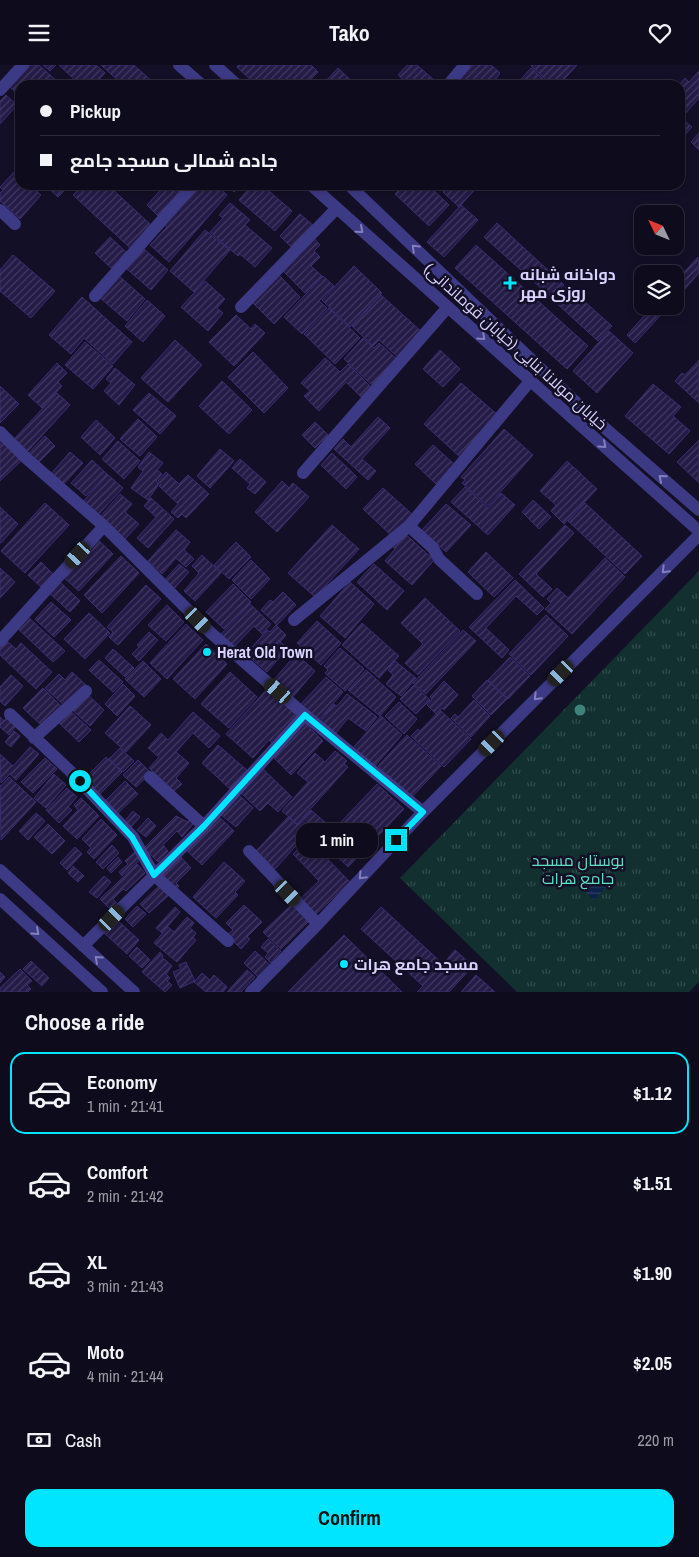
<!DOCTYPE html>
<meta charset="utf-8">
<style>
:root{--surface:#0e0b1c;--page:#171425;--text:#f1f3f6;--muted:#9b9ba3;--line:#2e2b3b;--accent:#00e5ff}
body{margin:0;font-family:"Archivo Narrow",Cairo,sans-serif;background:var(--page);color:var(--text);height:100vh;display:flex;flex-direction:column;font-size:19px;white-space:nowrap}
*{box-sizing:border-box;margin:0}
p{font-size:16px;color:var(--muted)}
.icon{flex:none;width:28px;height:28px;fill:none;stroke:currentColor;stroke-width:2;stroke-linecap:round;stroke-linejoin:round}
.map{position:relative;height:927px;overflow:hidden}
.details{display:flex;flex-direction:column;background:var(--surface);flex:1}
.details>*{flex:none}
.hud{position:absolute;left:15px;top:15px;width:670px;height:110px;border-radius:15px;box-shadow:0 2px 8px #0003,0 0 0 1px var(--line);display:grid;align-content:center;height:110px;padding:0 25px;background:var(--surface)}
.needle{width:32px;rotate:313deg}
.tools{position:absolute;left:634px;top:140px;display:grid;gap:10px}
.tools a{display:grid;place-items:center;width:50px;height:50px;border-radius:10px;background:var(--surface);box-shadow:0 2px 8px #0003,0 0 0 1px var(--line);font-size:25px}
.end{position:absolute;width:22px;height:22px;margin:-11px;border:6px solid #00e5ff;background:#111;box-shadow:0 0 0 2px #111}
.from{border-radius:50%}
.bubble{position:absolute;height:35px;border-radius:15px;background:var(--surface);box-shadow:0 2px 8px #0003,0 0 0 1px var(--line);font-size:16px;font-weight:700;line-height:35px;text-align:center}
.car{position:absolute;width:15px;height:30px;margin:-15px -8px;border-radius:6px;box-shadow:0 0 4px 1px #0007;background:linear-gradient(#222 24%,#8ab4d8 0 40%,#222 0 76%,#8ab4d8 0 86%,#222 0)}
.hud b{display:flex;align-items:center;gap:18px;height:48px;font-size:19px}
.hud b+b{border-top:1px solid var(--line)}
.hud i{width:12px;height:12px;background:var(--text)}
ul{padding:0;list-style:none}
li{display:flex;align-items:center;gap:15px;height:82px;margin:0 10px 8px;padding:0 15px;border:2px solid transparent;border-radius:15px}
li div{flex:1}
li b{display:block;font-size:19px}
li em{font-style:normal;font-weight:700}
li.active{border-color:var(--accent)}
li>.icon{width:45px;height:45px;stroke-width:1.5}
h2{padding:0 25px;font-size:22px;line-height:60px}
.pay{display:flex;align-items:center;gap:12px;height:55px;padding:0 25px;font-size:19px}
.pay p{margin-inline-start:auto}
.button{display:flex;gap:10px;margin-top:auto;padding:10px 25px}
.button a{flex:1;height:58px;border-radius:15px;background:var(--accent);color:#111;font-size:20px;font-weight:700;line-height:58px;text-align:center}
header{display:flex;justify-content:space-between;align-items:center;height:65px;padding:0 25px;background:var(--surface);font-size:22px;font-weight:700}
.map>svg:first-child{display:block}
</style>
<header><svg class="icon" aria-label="menu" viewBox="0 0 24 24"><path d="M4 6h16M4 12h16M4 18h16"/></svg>Tako<svg class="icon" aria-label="heart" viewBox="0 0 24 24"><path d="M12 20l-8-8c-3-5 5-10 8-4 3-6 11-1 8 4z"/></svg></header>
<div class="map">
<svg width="699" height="927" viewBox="0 0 699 927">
<defs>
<pattern id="grass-tufts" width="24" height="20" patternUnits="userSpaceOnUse" patternTransform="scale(1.25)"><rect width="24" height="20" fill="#12302f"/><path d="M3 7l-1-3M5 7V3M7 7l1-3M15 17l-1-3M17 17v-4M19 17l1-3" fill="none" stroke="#344d4e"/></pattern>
<pattern id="water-rules" width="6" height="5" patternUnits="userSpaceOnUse" patternTransform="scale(1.25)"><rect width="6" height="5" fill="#0c2248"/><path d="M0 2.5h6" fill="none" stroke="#2f4163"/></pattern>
<pattern id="building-hatch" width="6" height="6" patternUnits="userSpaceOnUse" patternTransform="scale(1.25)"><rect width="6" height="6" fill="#241b47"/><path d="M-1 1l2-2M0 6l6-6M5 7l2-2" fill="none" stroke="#433b63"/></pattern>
</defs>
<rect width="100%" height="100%" fill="#130f26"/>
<path fill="url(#grass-tufts)" d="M699 506V917L689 927H517L400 813Z"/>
<path fill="url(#water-rules)" d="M601 807 611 817 594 835 584 826Z"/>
<path fill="url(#building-hatch)" stroke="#3b2d73" d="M28 0H39L61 20H20V32L9 21Z
M43 0H56L50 6Z
M59 0H96L105 8 94 20H80Z
M101 0H134L156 20H129L125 17 123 20Z
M238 0H311L318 7 305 20H256L237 2Z
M407 0H417L434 15 430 20H409L398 10Z
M469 0H491L500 8 492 20H451Z
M532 0H577L559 20H552L531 1Z
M338 3 356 20H322Z
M531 3 550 20H516Z
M699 6V33L685 49 680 44V27L683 23 679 20 685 13 689 17Z
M6 30 17 40 0 59V36Z
M680 52 692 62 680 75Z
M699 68V85L691 77Z
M15 106 20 111V120H30L41 130 20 154 0 136V128L3 125 0 122Z
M45 120H70L58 132Z
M83 120H108L151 160 130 183 73 130Z
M165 120H167L179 130 159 152 147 140Z
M171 120H187L179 128Z
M197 120H216L227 130 169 197 150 180 167 162 163 159Z
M227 120H241L234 127Z
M252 120H262L292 146 275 166 239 135Z
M404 120H428L449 140 429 161 395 129Z
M450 120H479L459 142 443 127Z
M230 138 250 155 245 160 272 183 255 202 240 189 238 191 210 167 223 153 219 150Z
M461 140 478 155 444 192 427 177Z
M300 149 315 162 294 185 280 171Z
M497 158 564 220 552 233 484 172Z
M205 165 230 185 194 227 170 206Z
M110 172 126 187 111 203 95 188Z
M313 172 320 180 314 186 320 192 311 201 322 211 305 228 281 204Z
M476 180 588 281 567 304 455 203Z
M144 184 168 205 151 225 127 204Z
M13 190 55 226 31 253 0 226V205Z
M698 192 699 208 675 235V217Z
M354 201 382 228 350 262 322 235Z
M278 209 300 232 274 259 251 236Z
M118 210 145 234 127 256 99 232Z
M323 211 334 221 319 236 327 243 302 269 284 252Z
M205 216 225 234 217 243 223 248 208 266 181 242Z
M567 221 612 261 598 276 553 235Z
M381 230 423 268 399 293 379 275 373 281 352 261Z
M82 232 132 277 113 299 84 273 71 289 49 270Z
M147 235 165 251 143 277 125 261Z
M653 241H669L635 278 627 270Z
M329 243 360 273 335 299 304 269Z
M236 250 251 264 255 259 265 268 234 301 209 277Z
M609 266 633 288 597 328 573 306Z
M363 273 374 283 379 278 398 295 374 322 344 294Z
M175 275 202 300 168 337 141 313Z
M85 277 113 301 93 324 65 300Z
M440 285 460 304 443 322 423 304Z
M253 287 288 323 264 348 228 312Z
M325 293 340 307 348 299 371 322 361 332 346 317 319 346 304 331 310 326 301 318Z
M699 295V338L675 316 682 308 685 310Z
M57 298 67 308 58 317 62 321 42 343 28 330Z
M115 303 135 320 119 340 104 326 111 318 106 314Z
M222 316 252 345 229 369 199 341Z
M461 318 499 351 461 393 424 359Z
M653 319 681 342 673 351 690 366 669 389 625 351Z
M0 321 19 339 0 358Z
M57 328 70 340 28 386 14 374Z
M149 328 176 351 160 369 133 345Z
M378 352 390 363 362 394 376 406 368 415 334 384 343 374 351 382Z
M138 354 157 372 140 391 120 374Z
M96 355 115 373 100 390 81 372Z
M315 357 328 370 315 383 302 370Z
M504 364 533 390 488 441 462 418 465 415 461 412Z
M0 371 23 394 0 416Z
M45 371 55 381 36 400 27 390Z
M699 375V418L677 397Z
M118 376 140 396 124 414 102 394Z
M433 380 454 399 436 419 415 399Z
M220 384 234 396 210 423 197 411Z
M70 387 83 398 61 422 49 411Z
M149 387 163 398 157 405 162 409 156 416 159 419 148 435 131 423 143 406 138 402Z
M332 388 357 412 346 424 321 400Z
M240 394 266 417 255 429 247 423 250 419 232 403Z
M92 395 107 409 86 431 71 418Z
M567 396 597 424 564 459 551 446 556 440 540 426Z
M166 407 179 419 188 410 209 429 186 453 182 449 178 453 171 447 178 439 159 421 161 420 158 416Z
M107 409 123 423 97 451 82 438Z
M282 416 289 423 293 418 309 432 277 467 255 447Z
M465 422 488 443 501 428 515 440 488 470 451 437Z
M383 423 413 450 393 472 363 444Z
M120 429 132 439 125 447 139 459 124 475 99 453Z
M151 433 174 454 148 483 137 473 156 452 144 441Z
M533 435 551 452 539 464 522 447Z
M45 438 69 460 25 508 1 486Z
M585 438 642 491 625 509 568 456Z
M446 439 471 460 446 487 422 465Z
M0 442 18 459 1 478 0 477Z
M332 460 359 484 315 532 288 508Z
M565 460 574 468 536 509 552 524 543 532 519 509Z
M176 465 190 477 184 485 194 494 186 502 176 493 162 509 148 496Z
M403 467 434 495 412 520 385 496 395 484 391 480Z
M97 474 113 489 79 526 62 511Z
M236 477 251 492 229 514 214 500Z
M486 487 513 513 494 532 468 507Z
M202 490 221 508 195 536 184 526 199 508 192 501Z
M121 491 139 508 102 548 84 530Z
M605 493 625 512 572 569 545 544 551 538 547 534 557 523 568 533Z
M251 495 270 514 251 534 232 515Z
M41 497 53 509 41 522 28 510Z
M179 499 189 507 172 526 163 517Z
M374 499 404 526 387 545 357 517Z
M0 503 15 517 0 533Z
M58 515 80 536 70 547 48 527Z
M515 515 544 543 537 550 516 531 486 563 509 585 502 593 469 562Z
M350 517 374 539 345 573 320 551Z
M233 519 251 537 224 564 206 547Z
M146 520 161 534 118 580 109 572 113 567 107 562Z
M283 527 296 540 277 560 261 545 270 535 273 537Z
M425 533 460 566 418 610 405 598 423 579 401 558Z
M51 537 71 555 54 572 35 554Z
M250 539 271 559 262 569 254 561 234 582 221 569Z
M167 540 184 557 166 576 148 560Z
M89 548 110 568 85 594 64 574Z
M26 550 65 586 53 597 15 561Z
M546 550 568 571 531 610 509 589Z
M317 556 341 578 321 600 297 578Z
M362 558 399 591 379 613 342 580Z
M186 559 203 575 167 614 150 598Z
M276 560 286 570 280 577 288 583 267 607 246 589 267 565 270 567Z
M463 565 476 576 426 629 413 618Z
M149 567 158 575 139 596 132 589 139 582 137 580Z
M7 576 16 584 21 578 52 607 36 624 0 590V583Z
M206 579 227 599 195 634 173 614Z
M340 583 364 604 345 626 325 608 328 605 324 601Z
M113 584 134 603 125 612 105 593Z
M296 589 315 606 291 634 272 617Z
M510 592 530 611 508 634 488 615Z
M99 595 123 617 113 627 89 605Z
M143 596 161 614 144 632 125 614Z
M395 596 416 613 401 631 386 619 393 610 388 605Z
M366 605 396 632 380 651 348 625Z
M72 607 87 621 67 643 45 623 59 609 65 615Z
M230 607 257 632 229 663 201 639Z
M11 610 23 621 5 641 0 636V622Z
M326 612 343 627 318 656 300 640Z
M487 615 507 634 491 650 472 631Z
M444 616 458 630 444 645 442 643 436 649 427 640 432 634 430 632Z
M123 619 135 631 117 651 105 639Z
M414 620 430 635 416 649 400 634Z
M43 623 61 641 42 661 23 643Z
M267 624 299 652 274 680 269 675 253 693 226 669Z
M86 628 104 645 90 661 71 644Z
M347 629 377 652 366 666 348 653 336 668 320 656 333 639 337 641Z
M474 635 490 651 471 672 451 653 455 649 458 652Z
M399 637 417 654 404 669 385 651Z
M130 641 151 660 126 687 105 668Z
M68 644 91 665 79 677 57 656Z
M440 645 471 674 444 702 411 671 418 664 420 666Z
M193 647 220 671 209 683 193 668 176 687 189 698 176 713 182 719 174 726 149 703 159 692 148 683 161 668 168 675Z
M8 650 18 658 9 670 0 662V652L4 656Z
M381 651 402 670 373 703 352 684Z
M305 658 323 676 291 710 273 692Z
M14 666 20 671 11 682 5 677Z
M407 670 441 701 412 732 378 701Z
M218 680 248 706 231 725 202 698Z
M30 682 39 689 16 715 10 709 1 718 0 689 13 701Z
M120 683 134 696 123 707 109 694Z
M335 686 347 696 344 699 348 702 297 759 282 746 308 717 297 708 315 688 325 697Z
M106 692 122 707 99 730 83 715Z
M45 693 57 704 33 728 21 717Z
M138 695 151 708 136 722 123 710Z
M262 703 292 732 278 747 268 738 260 746 240 727Z
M54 709 66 720 46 743 34 733Z
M9 712 36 737 1 775 0 720 1 721Z
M125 716 138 729 117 749 105 736Z
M377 719 404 744 348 802 322 777Z
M67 723 77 732 68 742 72 745 59 758 46 745Z
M238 729 253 743 236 762 220 749Z
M81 733 99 751 77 774 63 761 78 745 74 740Z
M311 745 326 758 311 774 306 770 275 804 256 786 288 752 297 760Z
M133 746 140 752 129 764 123 758Z
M36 748 45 756 28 775 19 766Z
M217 750 234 766 202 800 185 784Z
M176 751 188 757 189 755 194 758 182 772 177 766 163 780 168 786 158 797 144 783Z
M148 753 156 761 146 772 137 765Z
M101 754 117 770 94 794 87 787 91 783 82 774Z
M48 759 65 776 52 789 34 772Z
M308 774 350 817 315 850 300 834 319 816 293 789Z
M112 780 119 788 103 804 96 797Z
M75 782 82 789 67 805 60 798Z
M136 786 142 793 122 811 119 807 128 799 125 796Z
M180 791 191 803 176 818 179 821 174 826 160 811Z
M118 792 122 797 111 808 107 803Z
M224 797 245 816 235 827 238 830 216 853 193 832Z
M137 799 145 808 126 826 123 824 113 834 120 842 114 848 100 834Z
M73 801 84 811 78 817 68 808Z
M104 811 111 817 97 833 89 827Z
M160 820 169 830 149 848 140 839Z
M292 839 309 856 281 884 263 867Z
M244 840 262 857 247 872 250 874 241 884 227 870 233 865 226 858Z
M137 841 146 849 133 862 125 854Z
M175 842 180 847 162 868 156 863Z
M381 842 443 899 455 885 473 901 449 927H417L423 921 361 864Z
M187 852 194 858 190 863 196 868 193 873 196 875 177 897 154 878 168 862 174 867Z
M115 853 139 875 127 889 103 867Z
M344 870 402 927H288Z
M268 874 281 886 271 898 265 892 268 888 261 882Z
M137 882 150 895 142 903 129 891Z
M255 886 270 900 258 912 244 898Z
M160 887 163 891 162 892 172 901 166 909 170 913 167 916 172 920 165 927 142 907Z
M31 896 49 913 42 921 23 904Z
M186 897 195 916 180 923 173 907 181 904 179 900Z
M20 904 32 916 27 920 31 924 28 927H0V923Z
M247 905 255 912 241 927H227Z
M0 907 5 912 0 918Z
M202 908 210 915 214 910 227 922 223 927H206L194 917Z
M476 910 495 927H461Z"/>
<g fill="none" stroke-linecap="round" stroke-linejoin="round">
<path stroke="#3d3a85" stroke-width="12" d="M179 0 202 20
M215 0 237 20
M448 20 464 1
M0 25 23 0
M311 120 699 466
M349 120 583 344 699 445
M0 145 15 159
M95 231 193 120
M241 242 336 144
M0 367 26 393 104 461 211 568 305 650 423 747
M303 408 448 242
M409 461 433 483 439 494 477 529
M294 555 409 461 531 315
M0 576 104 461
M10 649 70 706 133 772 154 810 228 876
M34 673 86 626
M150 712 204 761
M249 786 318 859
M0 805 134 927
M0 834 102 927
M83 881 204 761 305 650
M251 927 318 859 423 747 699 470"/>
</g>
<circle fill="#3d827b" cx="580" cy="645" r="5.5"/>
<defs><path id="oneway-chevron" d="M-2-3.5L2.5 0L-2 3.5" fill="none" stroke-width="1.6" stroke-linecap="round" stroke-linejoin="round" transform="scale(1.25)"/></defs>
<g stroke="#837fbc">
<use href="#oneway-chevron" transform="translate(360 165) rotate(41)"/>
<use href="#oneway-chevron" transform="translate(415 183) rotate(-136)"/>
<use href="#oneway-chevron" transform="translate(482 272) rotate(42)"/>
<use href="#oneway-chevron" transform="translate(603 380) rotate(42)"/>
<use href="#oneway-chevron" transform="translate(662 413) rotate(-139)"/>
<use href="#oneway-chevron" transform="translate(665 505) rotate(135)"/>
<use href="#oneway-chevron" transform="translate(537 632) rotate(135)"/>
<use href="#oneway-chevron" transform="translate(362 811) rotate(133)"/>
<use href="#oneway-chevron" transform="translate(36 867) rotate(42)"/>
<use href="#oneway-chevron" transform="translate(98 894) rotate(-138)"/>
</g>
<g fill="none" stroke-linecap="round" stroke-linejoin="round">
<path stroke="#00e5ff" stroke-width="6" d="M80 716 132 772 154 810 204 761 305 650 423 747 396 775"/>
</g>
<g fill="#00e5ff" stroke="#130f26" stroke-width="2">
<path d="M507.5 210.5h5v5h5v5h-5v5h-5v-5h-5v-5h5z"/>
<circle cx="207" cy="587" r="5"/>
<circle cx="344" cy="899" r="5"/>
</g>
<g text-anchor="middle" stroke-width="5" stroke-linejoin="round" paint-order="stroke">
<g font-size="16" font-weight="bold" fill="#d9d4ff" stroke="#130f26" text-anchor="start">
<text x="520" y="215">دواخانه شبانه<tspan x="520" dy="18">روزی مهر</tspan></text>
<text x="217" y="593">Herat Old Town</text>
<text x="354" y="905">مسجد جامع هرات</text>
</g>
<g font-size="16" fill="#d9d4ff" stroke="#130f26">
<text transform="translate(516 281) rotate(42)" y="6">خیابان مولانا بنایی (خیابان قوماندانی)</text>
</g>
<g font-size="16" fill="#5fe0c0" stroke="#130f26">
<text x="578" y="801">بوستان مسجد<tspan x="578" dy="18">جامع هرات</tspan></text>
</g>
</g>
</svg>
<div class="tools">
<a><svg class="needle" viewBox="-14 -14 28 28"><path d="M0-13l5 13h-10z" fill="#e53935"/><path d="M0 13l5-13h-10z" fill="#9b9ba3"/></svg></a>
<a><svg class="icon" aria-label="layers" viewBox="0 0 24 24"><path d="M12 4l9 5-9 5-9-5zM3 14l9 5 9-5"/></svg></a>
</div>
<i class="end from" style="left:80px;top:716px"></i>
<i class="end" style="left:396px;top:775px"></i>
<div class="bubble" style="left:296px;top:758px;width:82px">1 min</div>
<i class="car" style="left:78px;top:490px;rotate:222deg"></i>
<i class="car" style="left:198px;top:555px;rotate:135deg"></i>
<i class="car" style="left:561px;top:608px;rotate:225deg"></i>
<i class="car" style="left:278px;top:626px;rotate:311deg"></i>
<i class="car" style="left:492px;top:678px;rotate:225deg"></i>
<i class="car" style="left:288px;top:828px;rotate:136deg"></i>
<i class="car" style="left:112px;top:853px;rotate:44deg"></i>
<div class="hud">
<b><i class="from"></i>Pickup</b>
<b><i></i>جاده شمالی مسجد جامع</b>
</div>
</div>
<section class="details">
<h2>Choose a ride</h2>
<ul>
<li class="active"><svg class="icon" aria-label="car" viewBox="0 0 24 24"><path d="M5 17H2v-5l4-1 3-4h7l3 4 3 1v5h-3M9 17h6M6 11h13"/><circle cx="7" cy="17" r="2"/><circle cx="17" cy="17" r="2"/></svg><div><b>Economy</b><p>1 min · 21:41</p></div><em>$1.12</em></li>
<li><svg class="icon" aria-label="car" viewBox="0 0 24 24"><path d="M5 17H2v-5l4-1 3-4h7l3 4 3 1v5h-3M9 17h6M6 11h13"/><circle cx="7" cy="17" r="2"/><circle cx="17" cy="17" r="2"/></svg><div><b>Comfort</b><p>2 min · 21:42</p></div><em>$1.51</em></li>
<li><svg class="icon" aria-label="car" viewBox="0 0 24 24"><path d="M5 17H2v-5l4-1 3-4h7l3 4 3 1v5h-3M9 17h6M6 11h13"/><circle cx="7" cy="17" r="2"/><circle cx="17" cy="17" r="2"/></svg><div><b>XL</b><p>3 min · 21:43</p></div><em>$1.90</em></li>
<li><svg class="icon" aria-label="car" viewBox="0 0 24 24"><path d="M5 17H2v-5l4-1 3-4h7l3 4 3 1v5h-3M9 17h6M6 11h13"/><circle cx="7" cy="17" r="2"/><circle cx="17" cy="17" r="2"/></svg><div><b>Moto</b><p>4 min · 21:44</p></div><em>$2.05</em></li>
</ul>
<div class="pay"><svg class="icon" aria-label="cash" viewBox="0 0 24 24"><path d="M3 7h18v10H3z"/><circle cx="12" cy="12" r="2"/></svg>Cash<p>220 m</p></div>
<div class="button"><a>Confirm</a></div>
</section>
